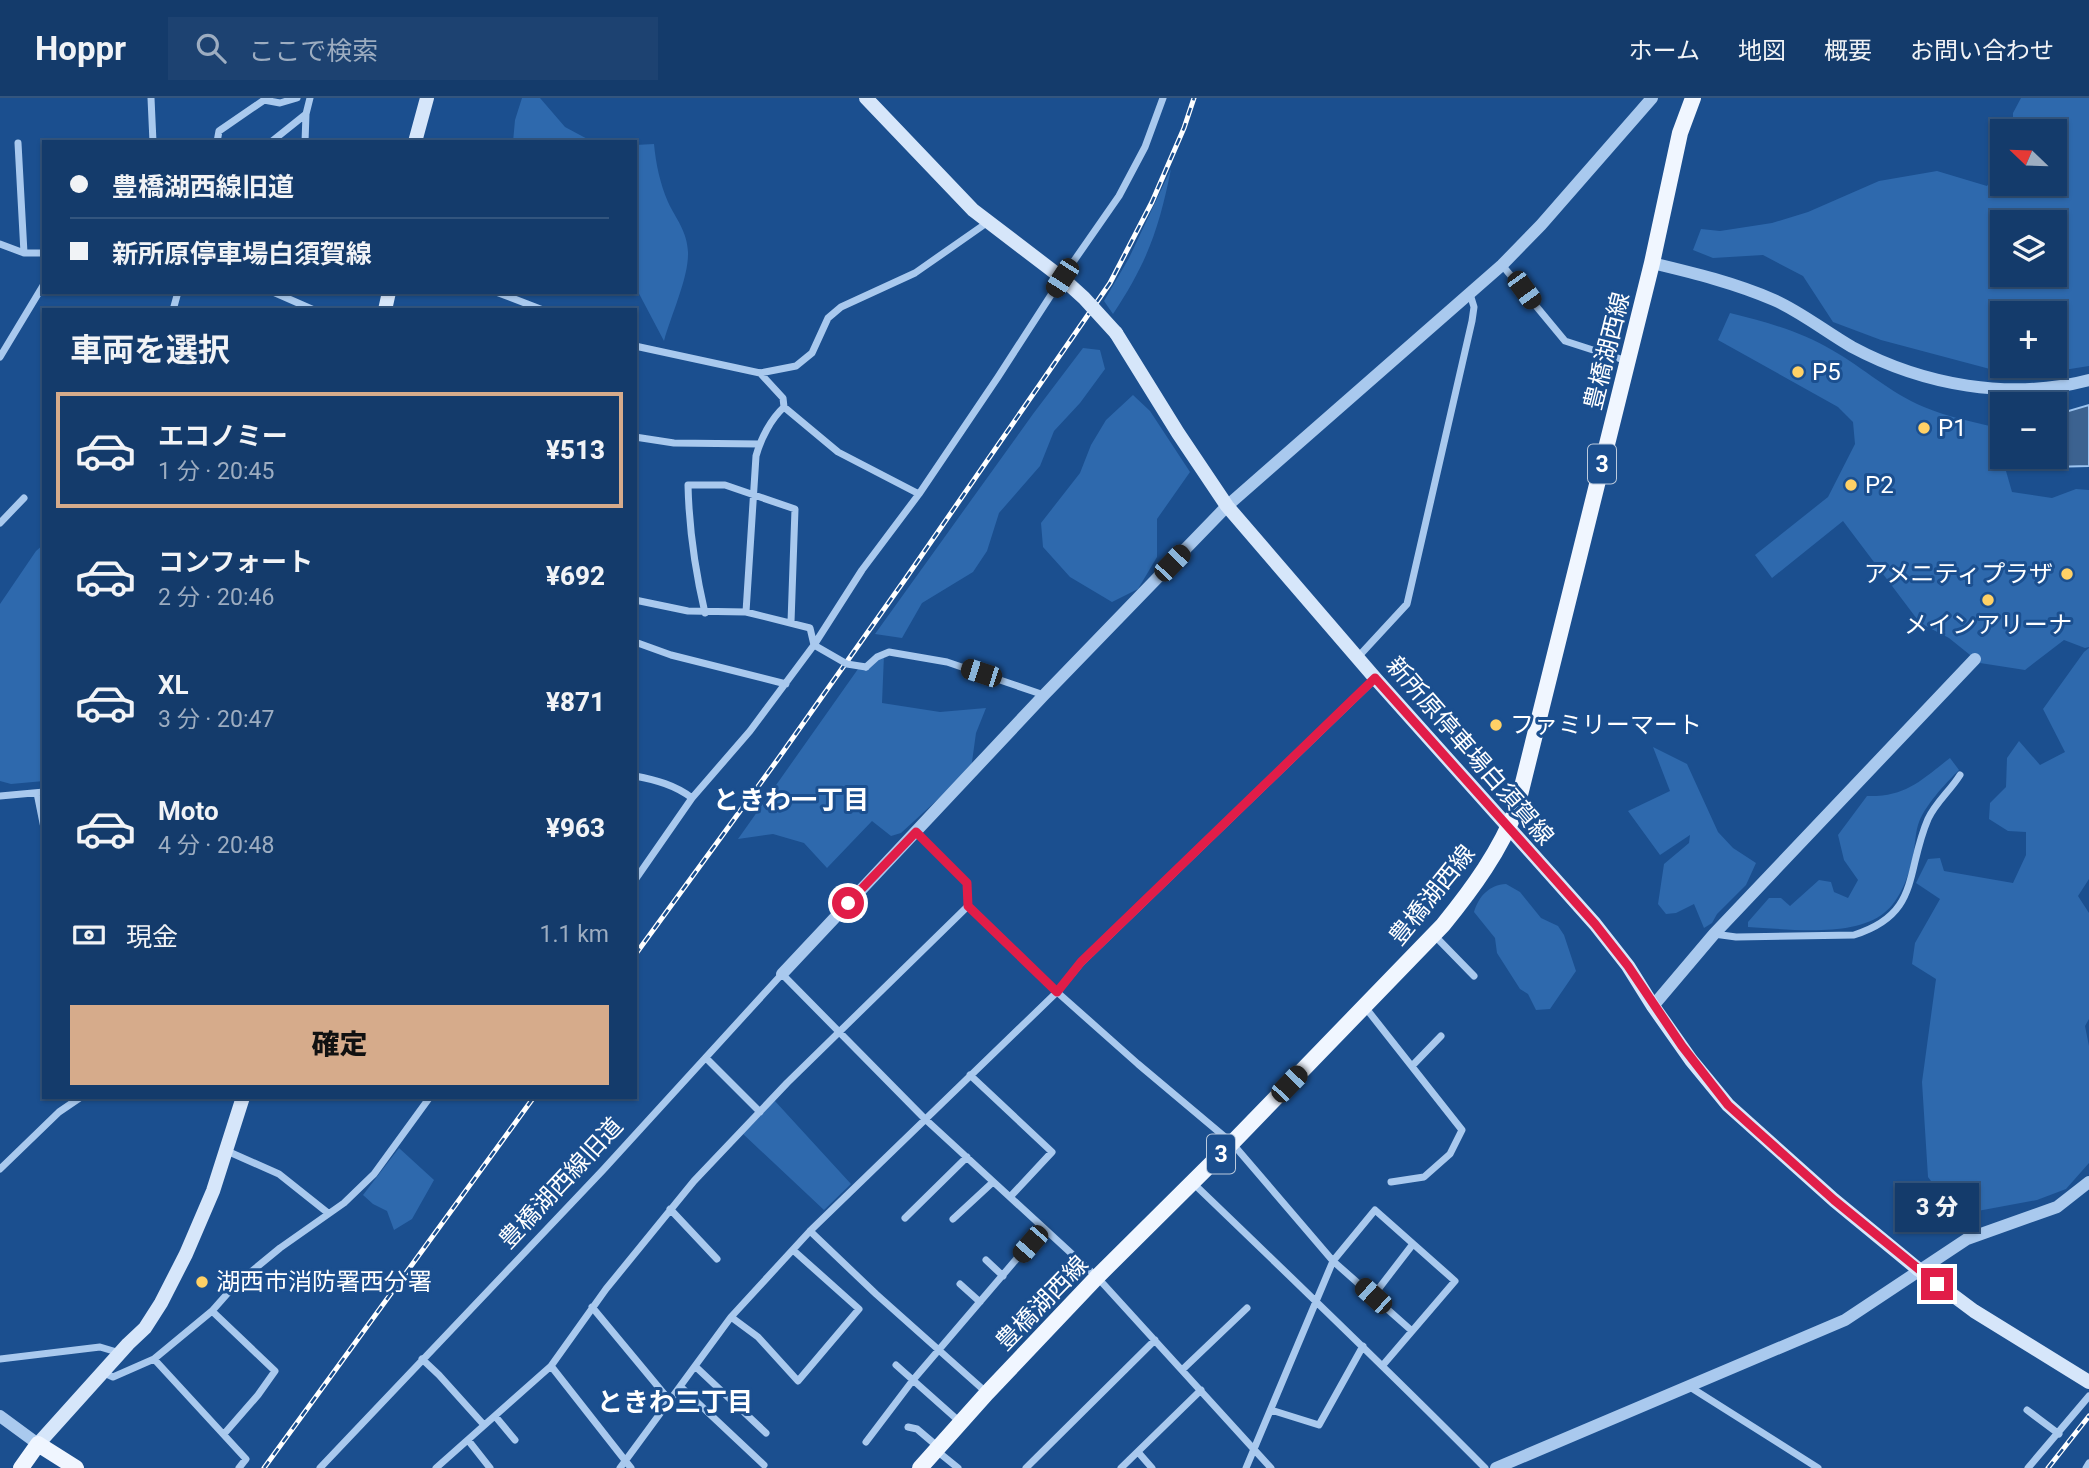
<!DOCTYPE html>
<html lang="ja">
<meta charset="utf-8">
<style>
:root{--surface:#143b6b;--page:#1d4271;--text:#f1f3f6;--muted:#9dadc1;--line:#33557e;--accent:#d6ab8b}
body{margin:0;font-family:Roboto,"Noto Sans JP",sans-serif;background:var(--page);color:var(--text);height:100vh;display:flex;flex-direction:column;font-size:26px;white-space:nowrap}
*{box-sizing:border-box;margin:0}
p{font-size:23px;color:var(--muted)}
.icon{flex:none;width:38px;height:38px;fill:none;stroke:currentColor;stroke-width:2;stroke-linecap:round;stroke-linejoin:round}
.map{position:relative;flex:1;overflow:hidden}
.details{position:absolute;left:42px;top:210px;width:595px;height:791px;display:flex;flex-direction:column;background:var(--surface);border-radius:0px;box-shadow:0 2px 5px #0004,0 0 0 2px var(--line)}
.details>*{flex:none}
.guide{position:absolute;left:42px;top:42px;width:595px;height:154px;border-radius:0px;box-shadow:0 2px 5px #0004,0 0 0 2px var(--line);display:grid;align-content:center;height:154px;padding:0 28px;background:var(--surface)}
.needle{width:46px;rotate:293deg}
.fabs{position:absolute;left:1990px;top:21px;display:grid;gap:14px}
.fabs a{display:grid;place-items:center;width:77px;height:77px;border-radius:0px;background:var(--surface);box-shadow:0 2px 5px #0004,0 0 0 2px var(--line);font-size:35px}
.end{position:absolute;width:32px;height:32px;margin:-16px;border:9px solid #e11d48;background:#fff;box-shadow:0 0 0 4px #fff}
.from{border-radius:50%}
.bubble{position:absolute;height:49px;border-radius:0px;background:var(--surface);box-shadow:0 2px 5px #0004,0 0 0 2px var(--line);font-size:23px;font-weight:800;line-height:49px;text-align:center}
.car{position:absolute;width:21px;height:42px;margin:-21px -10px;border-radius:9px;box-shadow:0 0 5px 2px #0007;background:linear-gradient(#222 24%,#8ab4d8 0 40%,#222 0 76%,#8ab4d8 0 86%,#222 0)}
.guide b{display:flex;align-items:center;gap:24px;height:66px;font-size:26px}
.guide b+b{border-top:2px solid var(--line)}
.guide i{width:18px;height:18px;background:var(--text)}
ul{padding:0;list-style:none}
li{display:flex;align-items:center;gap:21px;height:116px;margin:0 14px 10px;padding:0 14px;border:4px solid transparent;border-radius:0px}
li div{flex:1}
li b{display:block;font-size:26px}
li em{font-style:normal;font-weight:800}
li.on{border-color:var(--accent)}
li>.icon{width:63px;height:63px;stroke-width:1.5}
h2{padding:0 28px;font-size:32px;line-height:84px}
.pay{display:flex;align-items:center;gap:18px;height:77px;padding:0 28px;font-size:26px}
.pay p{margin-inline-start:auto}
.button{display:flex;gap:14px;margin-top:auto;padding:14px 28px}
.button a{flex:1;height:80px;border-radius:0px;background:var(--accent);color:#111;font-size:28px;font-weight:800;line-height:80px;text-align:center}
header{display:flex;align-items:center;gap:42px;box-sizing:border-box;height:98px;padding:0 35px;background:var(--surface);border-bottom:2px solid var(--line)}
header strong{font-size:33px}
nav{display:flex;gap:38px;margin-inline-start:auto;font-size:24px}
.search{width:490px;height:63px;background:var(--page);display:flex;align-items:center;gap:18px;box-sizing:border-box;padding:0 24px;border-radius:0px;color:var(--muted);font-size:26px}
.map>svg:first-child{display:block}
</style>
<header>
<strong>Hoppr</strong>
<div class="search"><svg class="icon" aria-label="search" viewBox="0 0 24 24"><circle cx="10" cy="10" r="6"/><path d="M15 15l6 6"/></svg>ここで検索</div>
<nav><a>ホーム</a><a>地図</a><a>概要</a><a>お問い合わせ</a></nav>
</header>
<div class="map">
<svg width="2089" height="1370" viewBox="0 0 2089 1370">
<rect width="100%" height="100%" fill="#1b4f8f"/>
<path fill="#2e69ad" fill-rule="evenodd" d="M522 0H540L565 29 593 44H513L515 22Z
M2021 0H2089V268L2020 279 1881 242 1833 224 1803 178 1763 157 1713 160 1693 152 1701 131 1720 133 1772 125 1808 114 1879 83 1937 73 1987 88 2002 66V86H2054V33H2013V15ZM2002 124H2054V177H2002ZM2002 215H2054V268H2002Z
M654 46C656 67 660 85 668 104 676 121 687 133 688 154 689 179 671 217 664 243L635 188V47Z
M1171 71C1159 131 1147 165 1113 216L1104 203 1129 160Z
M1730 215C1766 224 1800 233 1832 252 1864 270 1890 295 1924 309 1948 319 1973 324 1998 330L2002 359 2012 394 2052 400 2076 391 2089 392V549L2085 550 2064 542 2025 572 1980 565 1949 540 1920 525 1843 423 1772 480 1755 457 1828 399 1855 346 1853 324 1838 309 1718 242Z
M1083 250 1100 252 1105 271 1080 305 1054 333 1040 368 999 415 987 453 973 474 922 505 902 540 875 536 1033 316Z
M1133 297 1150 313 1190 374 1157 421V459L1138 491 1112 504 1070 479 1043 449 1041 425 1080 375 1091 347 1106 322Z
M44 446V683L11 686 0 683V506L36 453Z
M2089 550V781L2078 798 2089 815V921L2085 928 2089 948V1065L2066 1091 2037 1102 1956 1117 1928 1079 1922 984 1936 881 1912 866 1915 845 1940 801 1916 785 1928 761 1940 760 1944 773 2013 785 2026 757V734L2008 733 1989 721 1990 705 2006 689 2007 660 2019 643 2040 667 2065 654 2043 611 2084 554Z
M884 557 882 605 940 614 986 610 976 635 971 671 901 735 891 738 872 723 827 770 804 745 773 736 738 741 858 571Z
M1653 649 1687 666 1718 734 1733 750 1756 765 1746 787 1717 816 1712 825 1704 830 1694 806 1676 815 1666 816 1658 806 1664 766 1689 745 1690 737 1660 757 1628 713 1670 693Z
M1950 660 1959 672C1945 686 1924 708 1918 727 1915 737 1915 749 1913 759 1909 777 1900 803 1884 815 1853 840 1787 831 1748 829V824L1769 800H1781L1790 808 1819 782 1831 784 1834 794 1848 800 1858 782 1844 762 1838 737 1867 698C1906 699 1920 683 1950 660Z
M1506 786 1520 794 1541 820 1558 828 1564 837 1576 873 1550 911 1536 912 1528 896 1520 891 1497 855 1495 840 1474 814C1479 798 1489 787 1506 786Z
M774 1002 851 1086 824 1112 742 1035Z
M399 1050 434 1082 412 1121 394 1132 387 1113 373 1106 363 1097Z"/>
<path fill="#3c6290" stroke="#9cc4f0" stroke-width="2" d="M2089 307V368L2050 369 2048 359H2054L2055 317Z"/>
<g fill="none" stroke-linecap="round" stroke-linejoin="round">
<path stroke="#a9c9ee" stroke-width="7" d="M151 0 153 44
M264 2 280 5 297 0
M217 44 219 33 267 0
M271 44 306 16 310 0
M305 44 306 16
M18 45 24 155
M0 146 24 155H44
M1502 167 1565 243 1627 263
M273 194 314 212
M496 194 543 212
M173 212 178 194
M635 248 760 275 796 268 812 255 828 220 841 209 915 175 988 124
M0 259 44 186
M760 275 783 300 784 309 838 354 919 396
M635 339 674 345 759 346
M0 425 24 400
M635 502 688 513 746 514 810 530 814 547
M746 514 756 358C761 340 771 321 784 309
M705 515C695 472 689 431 688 387H725L795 411 791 524
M635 544 671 557 786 586
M1358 559 1407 506 1472 223 1474 209 1470 196
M866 569 877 559 889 554 947 564 1044 597
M635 678C656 682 675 687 692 700
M37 695 44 730
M0 698 44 694
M916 734 967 785 968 808 1057 894 1138 966 1232 1045 1333 1163 1412 1233
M635 782 692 700 750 633 814 547 862 472 919 396 998 279 1062 180 1119 98 1145 49 1163 0
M1714 836 1736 839 1854 837C1921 816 1905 774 1928 721 1936 704 1950 693 1960 677
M1434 837 1474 878
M1365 909 1462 1032 1450 1056 1424 1079 1391 1084
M706 960 760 1014
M1412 968 1441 938
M970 977 1052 1054 1010 1099
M227 1053 279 1076 328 1115
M0 1071 59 1014 81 999
M1193 1085C1291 1179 1389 1273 1485 1370
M670 1111 717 1161
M905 1120 967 1059
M953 1121 993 1084
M810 1133 876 1196 987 1295
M986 1162 1003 1178
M960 1186 980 1204
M1373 1198 1413 1146
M592 1209 670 1303
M212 1213 275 1273 258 1297 224 1336
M731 1219 758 1239 798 1283 859 1211 793 1152
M0 1261 100 1249 120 1255
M154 1261 246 1361 239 1370
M422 1261 439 1277 484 1327
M896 1267 960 1324
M551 1268 631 1370
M696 1269 766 1335
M1182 1272 1247 1210
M102 1274 113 1279 154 1261 212 1213 235 1187 280 1150 344 1105 374 1076 430 999
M681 1289 764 1367
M1690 1289 1818 1370
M1271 1312 1319 1327 1363 1248
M2027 1312 2059 1336
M495 1318 515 1342
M908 1329 917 1331 937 1348
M468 1342 490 1370
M866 1344 913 1282 1043 1130
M937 1353 958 1370
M1138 1354 1152 1370
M320 1370 603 1072 782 876 924 1020 1097 1179 1271 1370
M436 1370 551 1268 606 1191 694 1083 787 985 968 808
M620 1370 731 1219 810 1133 1057 894 1081 865 1375 581
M1026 1370 1155 1242
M1121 1370 1201 1292
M1246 1370 1333 1163 1375 1112 1455 1183 1383 1267
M2028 1370 2089 1298
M2086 1370 2089 1365"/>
<path stroke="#a9c9ee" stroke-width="12" d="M1652 165C1694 175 1735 185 1774 202 1801 214 1826 234 1852 249 1923 287 2010 303 2089 282
M782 876 1044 597 1227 408 1502 167 1541 127 1652 0
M1653 908 1714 836 1975 561
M0 1318 38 1346
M1496 1370 1845 1222 1967 1141 2057 1109 2089 1084"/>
<path stroke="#d6e6fa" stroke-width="14" d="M866 0 973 112 1062 180
M415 44 427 0
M385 212 389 194
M1116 235 1178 335 1227 408 1375 580 1595 826 1628 868 1653 908 1691 962 1728 1007 1834 1102 1919 1172 1974 1213 2089 1284
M38 1346 128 1246 145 1230 161 1205 186 1156 213 1093 243 999"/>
<path stroke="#f0f6ff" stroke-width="16" d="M21 1370 38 1346 76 1370
M920 1370 987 1295 1097 1179 1232 1045 1443 827C1473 790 1500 753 1517 709L1652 165 1680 35 1693 0"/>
<g stroke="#fff" stroke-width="5">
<path id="rail" d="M635 857 778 661 906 480 1110 185 1152 104 1184 30 1194 0
M264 1370 534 999
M2048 1370 2089 1318"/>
</g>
<use href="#rail" stroke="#1b4f8f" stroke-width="2.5" stroke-dasharray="8" stroke-linecap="butt"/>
<path stroke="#a9c9ee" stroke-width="7" d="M814 547 847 566 866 569"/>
<path stroke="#d6e6fa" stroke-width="14" d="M1062 180 1084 200 1116 235"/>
</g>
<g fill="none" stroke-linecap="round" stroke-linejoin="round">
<path stroke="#e11d48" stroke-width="9" d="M848 805 916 734 967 785 968 808 1057 894 1081 864 1375 580 1595 826 1628 868 1682 948 1728 1007 1834 1102 1937 1186"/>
</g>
<g fill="#ffd166" stroke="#1b4f8f" stroke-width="2.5">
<circle cx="1798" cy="274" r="7"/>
<circle cx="1924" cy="330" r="7"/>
<circle cx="1851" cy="387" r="7"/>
<circle cx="2067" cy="476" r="7"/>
<circle cx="1988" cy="502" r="7"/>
<circle cx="1496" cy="627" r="7"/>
<circle cx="202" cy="1184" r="7"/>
</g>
<g text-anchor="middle" stroke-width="6" stroke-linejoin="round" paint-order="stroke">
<g fill="#1b4f8f" stroke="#bbcadd" stroke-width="2">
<rect x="1588" y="346.5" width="28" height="39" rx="5"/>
<rect x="1207" y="1036.5" width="28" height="39" rx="5"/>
</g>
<g font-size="23" font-weight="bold" fill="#fff">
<text x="1602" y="374">3</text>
<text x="1221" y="1064">3</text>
</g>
<g font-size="24" fill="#fff" stroke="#1b4f8f">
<text transform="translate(1607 253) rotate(-76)" y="8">豊橋湖西線</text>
<text transform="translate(1470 653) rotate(49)" y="8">新所原停車場白須賀線</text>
<text transform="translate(1432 797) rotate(-51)" y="8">豊橋湖西線</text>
<text transform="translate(561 1085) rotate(-47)" y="8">豊橋湖西線旧道</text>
<text transform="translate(1042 1205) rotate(-46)" y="8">豊橋湖西線</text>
</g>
<g font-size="24" fill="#fff" stroke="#1b4f8f" text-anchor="start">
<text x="1812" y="282">P5</text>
<text x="1938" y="338">P1</text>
<text x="1865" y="395">P2</text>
<text x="2053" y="484" text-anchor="end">アメニティプラザ</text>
<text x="1988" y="535" text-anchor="middle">メインアリーナ</text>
<text x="1510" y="635">ファミリーマート</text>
<text x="216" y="1192">湖西市消防署西分署</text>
</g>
<g font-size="26" font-weight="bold" fill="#fff" stroke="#1b4f8f">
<text x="791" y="711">ときわ一丁目</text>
<text x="675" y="1313">ときわ三丁目</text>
</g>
</g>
</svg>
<div class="fabs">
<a><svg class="needle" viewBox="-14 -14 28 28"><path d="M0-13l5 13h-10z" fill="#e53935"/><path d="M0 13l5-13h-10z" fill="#9dadc1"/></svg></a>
<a><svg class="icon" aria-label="layers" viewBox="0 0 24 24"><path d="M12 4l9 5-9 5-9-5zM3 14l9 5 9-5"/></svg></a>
<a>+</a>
<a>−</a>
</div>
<i class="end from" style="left:848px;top:805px"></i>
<i class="end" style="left:1937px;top:1186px"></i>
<div class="bubble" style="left:1895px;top:1085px;width:84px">3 分</div>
<i class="car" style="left:1062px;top:180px;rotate:213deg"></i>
<i class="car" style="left:1524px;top:192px;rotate:144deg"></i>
<i class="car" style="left:1172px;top:465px;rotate:44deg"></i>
<i class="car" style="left:981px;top:575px;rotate:288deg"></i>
<i class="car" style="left:1289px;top:986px;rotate:44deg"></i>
<i class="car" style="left:1030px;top:1146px;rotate:221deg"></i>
<i class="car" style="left:1373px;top:1198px;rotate:312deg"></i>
<div class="guide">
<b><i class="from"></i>豊橋湖西線旧道</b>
<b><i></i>新所原停車場白須賀線</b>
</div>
<section class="details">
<h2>車両を選択</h2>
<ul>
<li class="on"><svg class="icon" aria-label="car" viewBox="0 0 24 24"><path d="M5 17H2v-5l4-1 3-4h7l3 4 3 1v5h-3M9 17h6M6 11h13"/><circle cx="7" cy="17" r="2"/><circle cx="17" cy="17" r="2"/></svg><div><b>エコノミー</b><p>1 分 · 20:45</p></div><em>¥513</em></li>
<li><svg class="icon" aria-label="car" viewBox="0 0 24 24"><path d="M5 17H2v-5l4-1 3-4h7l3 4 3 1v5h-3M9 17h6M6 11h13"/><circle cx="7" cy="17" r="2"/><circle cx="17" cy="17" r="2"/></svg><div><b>コンフォート</b><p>2 分 · 20:46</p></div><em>¥692</em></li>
<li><svg class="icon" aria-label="car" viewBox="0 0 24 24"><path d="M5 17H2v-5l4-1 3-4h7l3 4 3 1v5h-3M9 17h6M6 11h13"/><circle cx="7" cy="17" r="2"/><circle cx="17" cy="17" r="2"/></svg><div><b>XL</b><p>3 分 · 20:47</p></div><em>¥871</em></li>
<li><svg class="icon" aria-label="car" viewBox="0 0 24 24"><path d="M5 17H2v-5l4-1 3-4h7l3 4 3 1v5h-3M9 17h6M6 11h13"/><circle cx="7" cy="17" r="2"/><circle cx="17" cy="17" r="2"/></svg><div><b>Moto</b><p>4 分 · 20:48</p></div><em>¥963</em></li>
</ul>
<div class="pay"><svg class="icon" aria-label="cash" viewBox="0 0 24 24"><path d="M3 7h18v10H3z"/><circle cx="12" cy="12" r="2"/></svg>現金<p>1.1 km</p></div>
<div class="button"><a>確定</a></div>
</section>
</div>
